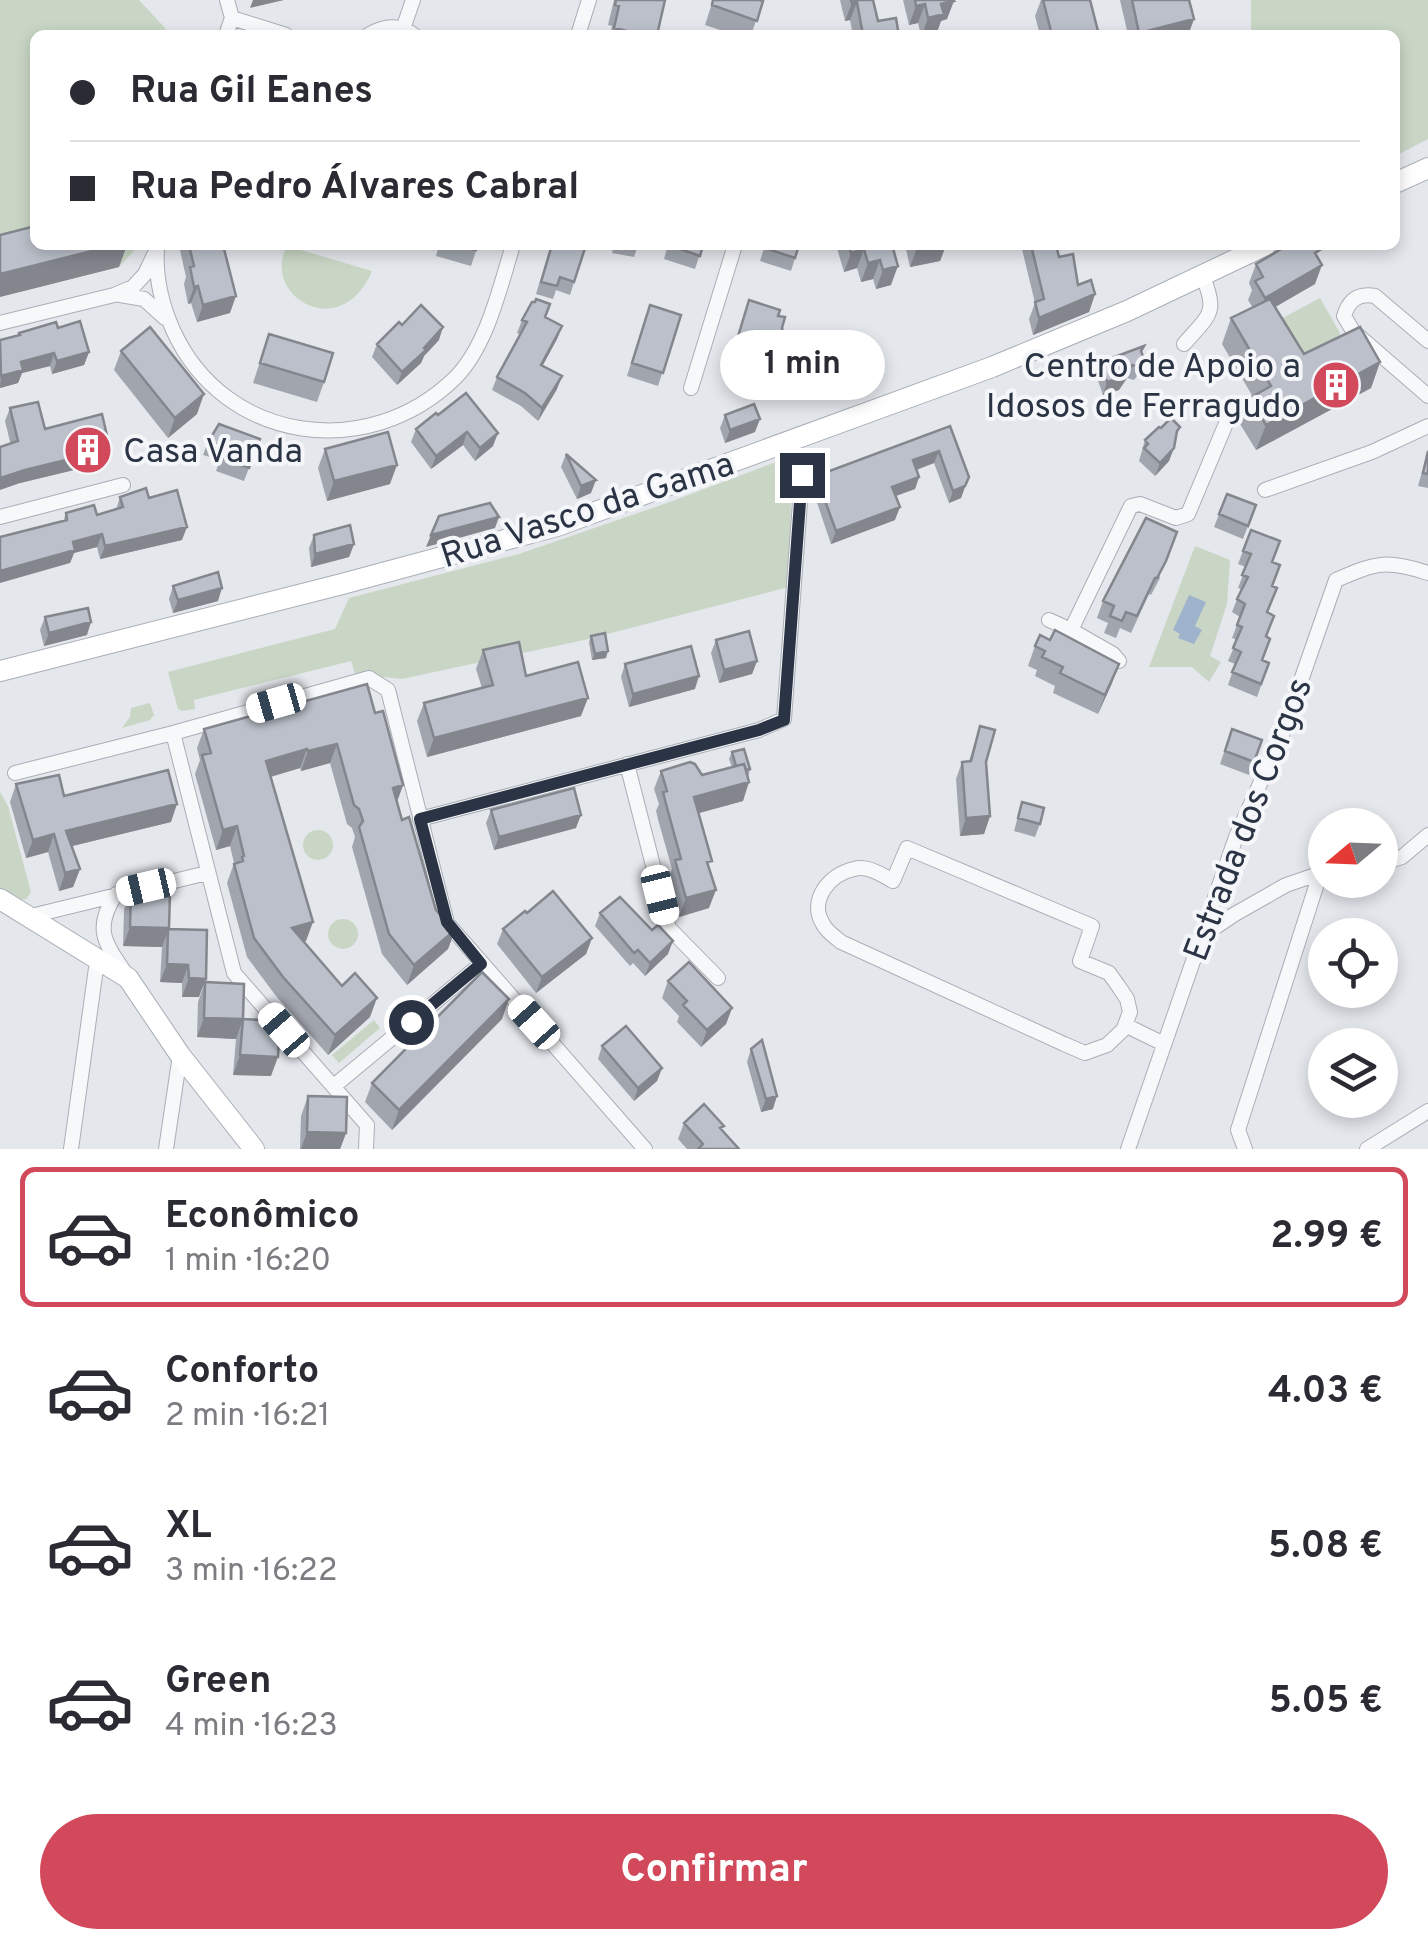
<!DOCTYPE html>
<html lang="pt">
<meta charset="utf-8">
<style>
:root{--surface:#fff;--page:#f2f2f3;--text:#2b2b33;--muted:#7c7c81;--line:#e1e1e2;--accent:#d1495b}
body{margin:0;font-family:Overpass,sans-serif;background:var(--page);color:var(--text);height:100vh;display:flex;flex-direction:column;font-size:38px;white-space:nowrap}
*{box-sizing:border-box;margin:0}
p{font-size:32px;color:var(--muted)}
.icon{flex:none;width:55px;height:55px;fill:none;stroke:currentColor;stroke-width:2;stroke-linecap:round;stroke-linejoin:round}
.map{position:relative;height:1149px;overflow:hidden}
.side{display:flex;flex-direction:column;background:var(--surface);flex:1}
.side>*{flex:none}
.hud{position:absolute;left:30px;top:30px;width:1370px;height:220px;border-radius:15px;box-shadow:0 5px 15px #0003;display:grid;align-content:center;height:220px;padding:0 40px;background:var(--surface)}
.needle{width:65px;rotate:251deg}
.fabs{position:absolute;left:1308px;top:808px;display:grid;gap:20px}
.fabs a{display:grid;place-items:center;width:90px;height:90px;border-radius:50%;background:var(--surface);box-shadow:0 5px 15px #0003;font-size:50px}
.end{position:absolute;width:45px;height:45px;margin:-22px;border:12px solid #2b3445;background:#fff;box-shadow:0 0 0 5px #fff}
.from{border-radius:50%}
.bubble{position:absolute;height:70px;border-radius:35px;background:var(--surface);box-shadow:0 5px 15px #0003;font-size:32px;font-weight:700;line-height:70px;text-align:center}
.car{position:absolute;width:30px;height:60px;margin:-30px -15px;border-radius:12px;box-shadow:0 0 8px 2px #0007;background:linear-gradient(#fff 24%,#345 0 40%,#fff 0 76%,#345 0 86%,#fff 0)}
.hud b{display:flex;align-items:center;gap:35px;height:95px;font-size:38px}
.hud b+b{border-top:2px solid var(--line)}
.hud i{width:25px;height:25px;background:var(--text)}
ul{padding:18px 0 0;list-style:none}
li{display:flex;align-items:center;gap:30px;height:140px;margin:0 20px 15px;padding:0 20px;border:5px solid transparent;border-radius:15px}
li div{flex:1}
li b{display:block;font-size:38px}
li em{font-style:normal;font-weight:700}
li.selected{border-color:var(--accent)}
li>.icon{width:90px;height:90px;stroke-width:1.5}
.action{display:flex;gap:20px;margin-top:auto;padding:20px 40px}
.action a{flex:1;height:115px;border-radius:60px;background:var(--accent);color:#fff;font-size:40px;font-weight:700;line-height:115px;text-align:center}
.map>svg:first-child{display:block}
</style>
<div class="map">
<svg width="1428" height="1149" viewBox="0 0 1428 1149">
<rect width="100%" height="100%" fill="#e4e7ec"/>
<path fill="#c9d6c5" d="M0 0H139L165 28 167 35H35V245H136L133 252 119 267 0 297Z
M1251 0H1428V139L1395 156V35H1251Z
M287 246 372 271C341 345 260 295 287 246Z
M1320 298 1340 333 1337 341 1312 356 1298 352 1281 319Z
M792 456 789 587 584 640 402 679 355 674 351 661 194 700 195 709 182 711 178 709 168 672 335 629 349 598 519 554 667 503Z
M1195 546 1230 560 1227 604 1210 656 1221 662 1209 682 1192 667H1149Z
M150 703 154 715 150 720 122 728 130 717 131 708Z
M0 792 8 806 31 892 26 899 14 901 0 890Z
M303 845a15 15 0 1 1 30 0a15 15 0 1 1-30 0Z
M328 934a15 15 0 1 1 30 0a15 15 0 1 1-30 0Z
M374 1020 380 1028 339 1063 332 1055Z"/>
<path fill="#9fb4cc" d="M1189 595 1206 602 1195 626 1202 630 1194 644 1178 638 1180 634 1173 630Z"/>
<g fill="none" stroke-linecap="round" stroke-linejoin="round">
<g stroke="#a9aeb7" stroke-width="16">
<path id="street" d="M232 18 286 35
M403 29 413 0
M226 35 232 18 227 0
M368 35C383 26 399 24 414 35
M578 35 589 0
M157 248C155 278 161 303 173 330 224 443 368 463 455 378 487 346 500 287 513 245
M120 295 144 299 165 318
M0 323 114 295 133 287 145 274 154 255
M1428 341 1375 296C1358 293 1349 300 1344 316L1353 331 1428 396
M1184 344C1209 315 1219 313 1202 275
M691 388 735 245
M1265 490 1372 452 1428 426
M0 517 123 485
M1049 620 1071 630 1131 506 1140 504 1176 518 1188 514 1227 421
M1071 630 1113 654 1119 661
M173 733 234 973 367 1125 366 1149
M627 764 669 928 718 978
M15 773 173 733 369 678 388 690 447 923 645 1149
M420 819 759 730 784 719 802 475
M1380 864 1402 857 1428 835
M116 894C93 929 105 943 126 974
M27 917 207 873
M1202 936 1235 914 1286 885 1324 872
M1124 1028 1130 1012 1127 999 1119 987 1109 973 1080 961 1092 926 907 848 893 881C882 875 868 865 854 869 830 874 808 900 823 924 826 931 835 937 841 942L1064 1044 1085 1053 1107 1045 1127 1026 1164 1044
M334 1086 481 964
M71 1149 97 961
M166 1149 180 1055
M1128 1149 1236 837 1282 735 1336 580C1376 563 1385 559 1428 573
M1245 1149 1238 1130 1320 874
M1367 1149 1428 1111"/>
</g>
<g stroke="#a9aeb7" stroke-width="22">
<path id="secondary" d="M1395 183 1428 168
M0 671 342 584 557 526 992 367 1127 311 1266 245
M0 899 128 978 180 1055 254 1149"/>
</g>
<use href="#street" stroke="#f7f8fa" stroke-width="14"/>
<use href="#secondary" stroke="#fff" stroke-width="20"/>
</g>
<path fill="#a1a5ae" d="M614 0H665L657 35H610L612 26 608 25Z
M713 0 763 1 751 35H735L705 25Z
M840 0H873L878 21 897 35H853L850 20 845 21Z
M903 0H953L947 19 941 21 937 32 926 35H921L918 23 909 25Z
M1041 0H1090L1099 35H1040L1035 16Z
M1120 0H1189L1194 19 1188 35H1128Z
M182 245H223L230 313 197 322 191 303 188 304 184 284 186 277 180 250Z
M439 245H478L471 266 436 256Z
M551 245H586L570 295 556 290 553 299 536 294Z
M614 245H638L634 257 612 253Z
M668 245H703L695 269 664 259Z
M765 245H799L791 271 760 261Z
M836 245H892L891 285 876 289 873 279 861 282 857 268 844 272Z
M905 245H946L940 261 910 267Z
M1021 245H1056L1059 257 1078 285 1095 294 1089 312 1033 335 1029 319 1035 303Z
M1319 260 1315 284 1275 307 1304 354 1380 362 1371 388 1256 450 1240 424 1250 398 1253 397 1222 344 1231 318 1253 308 1248 300 1252 290 1249 283 1256 264Z
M745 312 778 316 793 368 788 379 768 374 765 382 727 371Z
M681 315 658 386 627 376 645 318Z
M545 317 562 326 557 339 542 366 557 389 538 421 521 406 492 390 497 377 520 334 517 333 522 320Z
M402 325 439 340 424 356 421 363 397 385 372 357 377 344Z
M58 328 89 352 84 365 52 374 50 366 22 373 18 383 0 388V340L18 335 19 333Z
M269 334 324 382 317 402 253 383Z
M121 351 197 414 168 438 114 370Z
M1142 353 1144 359 1140 372 1134 380 1127 378 1119 390 1103 395 1096 375 1101 362Z
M844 378 866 384 864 391 846 398 842 384Z
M10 408 45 429 111 453 107 466 79 473 78 469 20 483 5 421Z
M438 415 493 446 475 461 463 445 431 469 411 442 416 429Z
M725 415 755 432 725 443 720 428Z
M950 426 969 477 961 498 949 503 934 463 917 470 919 477 915 489 896 496 895 520 831 544 812 488 816 476Z
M260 439 244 481 216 471 220 460 203 455 208 442Z
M1145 440 1175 441 1169 461 1155 476 1139 461Z
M325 449 390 484 327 501 318 468Z
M1428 451V488L1418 486Z
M566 454 591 493 577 499 561 467Z
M1227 494 1256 505 1243 539 1214 527Z
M120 497 149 498 182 540 100 559 97 547 74 553 70 563 63 522 66 513 97 515 116 510Z
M1146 518 1160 578 1151 595 1149 594 1131 633 1120 628 1116 638 1104 633 1108 623 1097 618 1103 601Z
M1251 530 1272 562V586L1262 660 1269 663 1257 697 1228 685 1235 664 1228 661 1237 640 1232 638 1240 617 1232 612 1241 589 1238 588 1246 567 1238 564Z
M314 535 354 544 349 557 311 567 309 548Z
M173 586 218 601 173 613 169 599Z
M45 617 87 635 44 646 40 630Z
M591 636 606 658 592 660 589 642Z
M716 640 757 661 752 674 719 683 711 653Z
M1035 646 1112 683 1098 714 1053 693 1055 686 1035 676 1037 670 1028 666Z
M483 650 526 676 581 716 427 757 417 721 424 703 482 688 476 669Z
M625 664 695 689 629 707 621 677Z
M375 713 403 785 397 802 402 820 436 910 455 930 448 949 407 985 382 954 352 847 355 837 352 828 347 824 330 763 301 771 300 768 271 777 306 941 304 942 370 1017 328 1055 276 996 247 957 227 883 234 863 230 846 216 850 195 774 200 760 197 748 204 729Z
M980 726 986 762 990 816 984 834 960 836 956 779 962 762 969 761Z
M1232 729 1262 740 1249 775 1220 764Z
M732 752 750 769 743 801 699 813 709 868V908L679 917 668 879 672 869 659 823 656 811 659 804 654 789 661 771 702 775 732 767 729 759Z
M16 784 64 796 171 822 72 846 80 869 73 887 59 891 48 852 26 858 10 802Z
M1022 802 1040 824 1035 837 1014 831Z
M491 810 576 828 494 850 486 823Z
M131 891 168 929 207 930 199 997H182V983L160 982 162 947 123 946 124 910Z
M527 913 592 938 586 954 536 993 497 944 503 929Z
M600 913 652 930 668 954 645 976 633 963 630 966 595 926Z
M668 981 732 1008 726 1024 701 1047 677 1022 679 1016 662 998Z
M205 982 243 1019 271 1076 233 1075 236 1039 197 1037 198 1002Z
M502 1019 392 1130 365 1102 372 1083Z
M602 1046 662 1068 657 1081 634 1101 598 1059Z
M751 1049 773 1109 761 1112 747 1062Z
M308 1096 346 1133 340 1149H300L301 1116Z
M684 1123 723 1131 739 1149H687L678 1139Z"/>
<path fill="#83868d" d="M253 0H284L250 8Z
M954 1 947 19 941 21 937 32 922 35 928 18 941 4Z
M857 2 850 20 845 21 852 3Z
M925 4 918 23 909 25 916 6Z
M1194 19 1188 35H1138L1139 33Z
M898 30 897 35H875Z
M116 245H127L119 267 0 297V274Z
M930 245H946L940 261 910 267 917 248Z
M864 249 857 268 844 272 851 253Z
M880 260 873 279 861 282 868 263Z
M1322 265 1315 284 1258 317 1265 298Z
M898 266 891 285 876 289 883 270Z
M198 286 191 303 188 304 194 287Z
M1095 294 1089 312 1033 335 1039 318Z
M236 296 230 313 197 322 203 305Z
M562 326 557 339 536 378 541 365Z
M443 327 439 340 424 356 421 363 397 385 402 372Z
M89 352 84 365 52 374 57 361Z
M54 353 50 366 22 373 18 383 0 388 1 376 21 362Z
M1380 362 1371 388 1256 450 1266 425Z
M1132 365 1127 378 1119 390 1103 395 1107 382Z
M562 376 557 389 538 421 542 408Z
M866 384 864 391 846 398 848 391Z
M204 394 197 414 168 438 175 418Z
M760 419 755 432 725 443 730 430Z
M467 432 463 445 431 469 436 456Z
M498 433 493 446 475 461 480 448Z
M1174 448 1169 461 1155 476 1160 463Z
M939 451 934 463 909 472 913 460Z
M111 453 107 466 79 473 83 460Z
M82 456 78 469 20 483 0 490V478L25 470Z
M397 465 390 484 327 501 334 481Z
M919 477 915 489 887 499 892 487Z
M596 480 591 493 577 499 581 486Z
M965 486 961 498 949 503 953 491Z
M900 507 895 520 831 544 836 531Z
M499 517 495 528 426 547 431 535Z
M187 527 182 540 100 559 105 546Z
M102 534 97 547 74 553 70 563 0 583V571L73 542Z
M354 544 349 557 311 567 315 554Z
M222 588 218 601 173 613 178 600Z
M91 622 87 635 44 646 49 633Z
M608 651 606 658 592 660 595 654Z
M757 661 752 674 719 683 724 670Z
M1119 664 1112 683 1098 714 1105 695Z
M699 676 695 689 629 707 633 694Z
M588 698 581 716 427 757 434 738Z
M337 744 330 763 301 771 308 751Z
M307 749 300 768 259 780 266 761Z
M749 782 743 801 688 816 694 797Z
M403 785 396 804 393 788Z
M177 804 171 822 60 849 66 831Z
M581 815 576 828 494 850 499 837Z
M990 816 984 834 960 836 966 818Z
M237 826 230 846 216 850 223 830Z
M54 834 48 852 26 858 33 840Z
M80 869 73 887 59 891 65 873Z
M716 890 709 908 679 917 686 898Z
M313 922 306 941 285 947 292 928Z
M130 927 169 928 162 947 123 946Z
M455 930 448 949 407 985 414 965Z
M592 938 586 954 536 993 542 977Z
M673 941 668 954 645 976 650 963Z
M167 964 188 965 182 983 160 982Z
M189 978 206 979 199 997H182Z
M377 998 370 1017 328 1055 335 1035Z
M509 999 502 1019 392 1130 399 1110Z
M732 1008 726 1024 701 1047 707 1030Z
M204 1018 243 1019 236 1039 197 1037Z
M240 1055 278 1057 271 1076 233 1075Z
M662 1068 657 1081 634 1101 638 1088Z
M777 1096 773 1109 761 1112 766 1099Z
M307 1132 346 1133 340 1149H301Z"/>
<path fill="#bbc0ca" stroke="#83868d" stroke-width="2.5" d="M616 0H665L657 35H644L614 28 619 6 615 5Z
M713 0H760L763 1 757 21 712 5Z
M851 0H873L878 21 896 18 898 30 875 35H863L857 2 852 3Z
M915 0H953L954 1 941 4 944 14 928 18 925 4 916 6Z
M1043 0H1090L1099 35H1052Z
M1132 0H1189L1194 19 1139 33Z
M35 226V245H116L0 274V235Z
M189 245H223L236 296 203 305 198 286 194 287 190 267 194 266Z
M458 245H478L476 250Z
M552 245H586L574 282 560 277 557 286 541 282Z
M669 245H703L700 256Z
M766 245H799L795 258 765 248Z
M848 245H892L898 266 883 270 880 260 868 263 864 249 851 253Z
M1031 245H1056L1059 257 1073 254 1078 285 1091 280 1095 294 1039 318 1035 302 1044 299Z
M1288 245H1321L1323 248 1315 253 1322 265 1265 298 1255 281 1263 277 1256 264Z
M536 299 550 304 545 317 562 326 541 365 562 376 542 408 525 393 497 377 527 322 522 320 532 302H535Z
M1270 299 1304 354 1360 327 1380 362 1266 425 1250 398 1271 386 1231 318Z
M749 300 780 310 778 316 785 317 782 328 793 368 771 362 769 371 731 360Z
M421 305 443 327 424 348 426 350 402 372 377 344 399 322 402 325Z
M650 305 681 315 663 373 632 363Z
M80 321 89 352 57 361 54 353 21 362 23 370 1 376 0 340 20 335 19 333 56 322 58 328Z
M150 327 204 394 175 418 121 351Z
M269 334 333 353 324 382 260 363Z
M1144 346 1141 351 1144 359 1139 367 1132 365 1123 377 1107 382 1101 362Z
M863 372 866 384 848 391 844 378Z
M466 393 498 433 480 448 467 432 436 456 416 429 436 413 438 415Z
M38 402 45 429 102 414 111 453 83 460 82 456 25 470 0 478V447L18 441 10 408Z
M754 404 760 419 730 430 725 415Z
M1171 418 1180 427 1177 431 1174 448 1160 463 1144 448 1148 444 1145 440 1159 427 1161 428Z
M219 424 260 439 249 468 220 458 225 447 208 442Z
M950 426 969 477 965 486 953 491 939 451 913 460 919 477 892 487 900 507 836 531 816 476Z
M388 432 397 465 334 481 325 449Z
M1428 451V474L1423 473Z
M566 454 596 480 581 486Z
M146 488 149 498 177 490 187 527 105 546 102 534 73 542 75 550 0 571V537L67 520 66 513 94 505 97 515 123 507 120 497Z
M1227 494 1256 505 1248 526 1219 514Z
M490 503 499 517 431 535 439 516Z
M1146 518 1177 532 1166 561 1157 578H1155L1137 616 1126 612 1122 621 1110 616 1114 606 1103 601Z
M350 525 354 544 315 554 314 535Z
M1251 530 1280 541 1272 562 1280 565 1272 586 1277 588 1267 612 1274 616 1266 636 1270 639 1262 660 1269 663 1261 684 1232 672 1241 652 1233 648 1242 627 1237 625 1245 604 1237 599 1248 577 1242 575 1251 554 1243 551Z
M218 572 222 588 178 600 173 586Z
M88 608 91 622 49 633 45 617Z
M1055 630 1119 664 1105 695 1060 673 1063 667 1042 657 1045 651 1035 646 1040 635 1050 640Z
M749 631 757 661 724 670 716 640Z
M605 633 608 651 595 654 591 636Z
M519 642 526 676 578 662 588 698 434 738 424 703 493 685 483 650Z
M691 646 699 676 633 694 625 664Z
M367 684 375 713 383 711 403 785 393 788 402 820 409 817 436 910 455 930 414 965 389 934 359 827 363 821 359 809 354 805 337 744 308 751 307 749 266 761 313 922 292 928 342 986 355 973 377 998 335 1035 283 977 254 938 234 864 243 861 242 857 244 856 237 826 223 830 202 755 211 753 204 729Z
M980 726 995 730 986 762 990 816 966 818 962 762 971 761Z
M1232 729 1262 740 1254 762 1225 751Z
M744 749 750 769 746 770 744 764 736 766 732 752Z
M690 762 695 764 702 775 744 764 749 782 694 797 712 861 707 862 716 890 686 898 675 860 681 859 666 804 663 792 667 791 661 771Z
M168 770 177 804 66 831 80 869 65 873 54 834 33 840 16 784 59 775 64 796Z
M574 788 581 815 499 837 491 810Z
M1022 802 1044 808 1040 824 1018 818Z
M131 891 170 892 169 928 130 927Z
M553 891 592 938 542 977 503 929 525 911 527 913Z
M620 897 652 930 658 925 673 941 650 963 638 950 634 953 600 913Z
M168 929 207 930 206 979 189 978 188 965 167 964Z
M689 962 732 1008 707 1030 683 1005 687 1001 668 981Z
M482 972 509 999 399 1110 372 1083Z
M205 982 244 984 243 1019 204 1018Z
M243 1019 280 1021 278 1057 240 1055Z
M626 1026 662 1068 638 1088 602 1046Z
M762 1040 777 1096 766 1099 751 1049Z
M308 1096 347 1097 346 1133 307 1132Z
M704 1104 724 1126 720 1128 739 1149H698L703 1144 684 1123Z"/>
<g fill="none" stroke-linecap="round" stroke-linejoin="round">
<path stroke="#2b3445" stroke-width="12" d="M411 1022 481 964 447 922 420 819 759 730 784 720 802 475"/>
</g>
<defs>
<g id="building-disc" transform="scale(2.5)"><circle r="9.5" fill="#d1495b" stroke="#f4f6f9"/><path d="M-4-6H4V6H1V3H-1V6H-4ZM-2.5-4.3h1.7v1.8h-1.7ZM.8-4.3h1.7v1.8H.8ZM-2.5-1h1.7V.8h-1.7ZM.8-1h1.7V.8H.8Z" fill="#fff"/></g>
</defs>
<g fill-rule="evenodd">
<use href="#building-disc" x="1336" y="385"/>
<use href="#building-disc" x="88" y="450"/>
</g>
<g text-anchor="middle" stroke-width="8" stroke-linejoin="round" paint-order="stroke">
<g font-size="35" fill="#2b3445" stroke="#f4f6f9" text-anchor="end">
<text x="1301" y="377">Centro de Apoio a<tspan x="1301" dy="40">Idosos de Ferragudo</tspan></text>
<text x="123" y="462" text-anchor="start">Casa Vanda</text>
</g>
<g font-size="35" fill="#2b3445" stroke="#f4f6f9">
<text transform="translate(587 509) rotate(-18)" y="12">Rua Vasco da Gama</text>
<text transform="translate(1247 819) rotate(-69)" y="12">Estrada dos Corgos</text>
</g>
</g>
</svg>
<div class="fabs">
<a><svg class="needle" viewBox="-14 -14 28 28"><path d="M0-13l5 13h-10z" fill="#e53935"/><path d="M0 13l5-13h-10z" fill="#7c7c81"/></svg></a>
<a><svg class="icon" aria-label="locate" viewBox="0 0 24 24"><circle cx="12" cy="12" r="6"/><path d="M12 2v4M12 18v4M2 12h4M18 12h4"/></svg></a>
<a><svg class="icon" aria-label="layers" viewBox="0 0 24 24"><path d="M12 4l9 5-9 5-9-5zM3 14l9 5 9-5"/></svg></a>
</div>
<i class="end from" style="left:411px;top:1022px"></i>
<i class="end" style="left:802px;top:475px"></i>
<div class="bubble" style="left:720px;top:330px;width:165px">1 min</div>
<i class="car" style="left:276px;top:703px;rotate:254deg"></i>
<i class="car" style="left:146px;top:887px;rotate:257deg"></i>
<i class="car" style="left:660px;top:895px;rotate:166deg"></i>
<i class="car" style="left:534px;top:1022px;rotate:318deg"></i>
<i class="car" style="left:284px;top:1030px;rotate:319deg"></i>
<div class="hud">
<b><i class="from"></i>Rua Gil Eanes</b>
<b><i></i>Rua Pedro Álvares Cabral</b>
</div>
</div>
<section class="side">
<ul>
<li class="selected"><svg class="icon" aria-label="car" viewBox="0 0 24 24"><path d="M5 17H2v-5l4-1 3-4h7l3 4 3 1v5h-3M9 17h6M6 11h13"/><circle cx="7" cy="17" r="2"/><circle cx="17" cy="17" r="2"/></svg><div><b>Econômico</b><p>1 min · 16:20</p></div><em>2.99 €</em></li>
<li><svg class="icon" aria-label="car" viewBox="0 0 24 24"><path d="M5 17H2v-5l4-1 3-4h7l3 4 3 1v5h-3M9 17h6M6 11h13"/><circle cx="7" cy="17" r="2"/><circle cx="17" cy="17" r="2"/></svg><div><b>Conforto</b><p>2 min · 16:21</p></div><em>4.03 €</em></li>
<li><svg class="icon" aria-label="car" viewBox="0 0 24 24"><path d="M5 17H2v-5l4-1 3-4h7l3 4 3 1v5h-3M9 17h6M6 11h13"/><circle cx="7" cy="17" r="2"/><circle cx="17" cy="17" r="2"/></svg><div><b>XL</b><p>3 min · 16:22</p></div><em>5.08 €</em></li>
<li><svg class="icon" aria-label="car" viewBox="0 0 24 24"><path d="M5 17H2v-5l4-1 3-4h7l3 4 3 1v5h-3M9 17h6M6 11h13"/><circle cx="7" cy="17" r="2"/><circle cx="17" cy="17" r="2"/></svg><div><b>Green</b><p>4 min · 16:23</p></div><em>5.05 €</em></li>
</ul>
<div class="action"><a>Confirmar</a></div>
</section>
